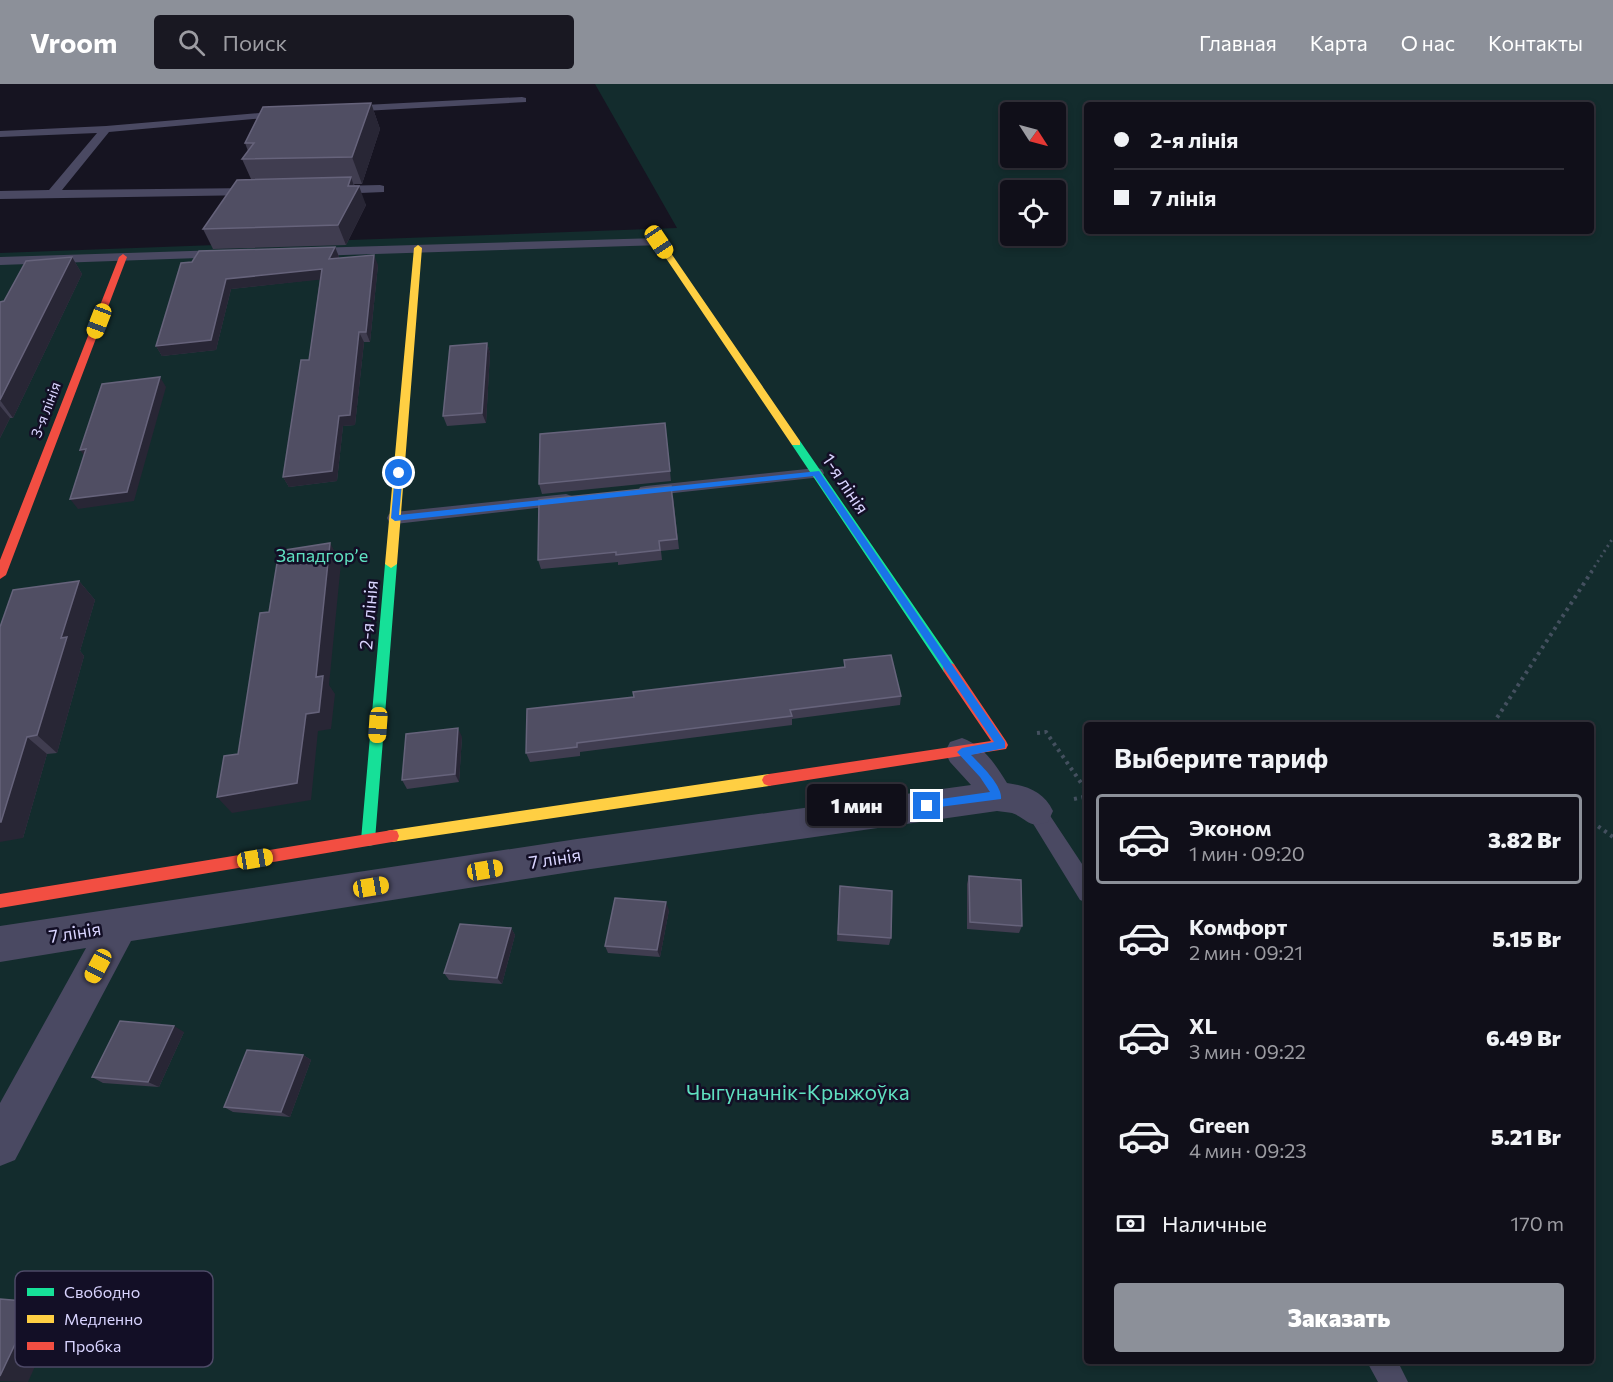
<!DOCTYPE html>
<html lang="ru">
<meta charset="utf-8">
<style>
:root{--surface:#100f19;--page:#191822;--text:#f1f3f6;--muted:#9c9ca2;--line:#302f38;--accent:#8c9099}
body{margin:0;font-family:Commissioner,sans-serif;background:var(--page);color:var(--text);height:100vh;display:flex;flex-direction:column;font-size:22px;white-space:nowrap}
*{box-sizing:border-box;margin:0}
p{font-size:20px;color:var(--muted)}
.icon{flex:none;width:33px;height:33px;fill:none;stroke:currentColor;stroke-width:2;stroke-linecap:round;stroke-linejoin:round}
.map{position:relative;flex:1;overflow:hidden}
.drawer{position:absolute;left:1084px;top:638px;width:510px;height:642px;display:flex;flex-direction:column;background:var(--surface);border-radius:6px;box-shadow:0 3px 9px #0003,0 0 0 2px var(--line)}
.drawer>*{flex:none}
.banner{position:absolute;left:1084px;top:18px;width:510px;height:132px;border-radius:6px;box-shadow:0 3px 9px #0003,0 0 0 2px var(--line);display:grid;align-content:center;height:132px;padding:0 30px;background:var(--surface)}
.needle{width:39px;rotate:126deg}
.tools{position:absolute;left:1000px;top:18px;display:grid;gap:12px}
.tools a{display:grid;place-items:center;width:66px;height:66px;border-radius:6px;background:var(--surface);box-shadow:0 3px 9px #0003,0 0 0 2px var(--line);font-size:30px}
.end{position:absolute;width:27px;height:27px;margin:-14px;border:8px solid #1a73e8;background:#fff;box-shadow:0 0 0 3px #fff}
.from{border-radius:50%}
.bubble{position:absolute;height:42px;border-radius:6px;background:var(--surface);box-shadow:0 3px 9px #0003,0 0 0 2px var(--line);font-size:20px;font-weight:800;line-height:42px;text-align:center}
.car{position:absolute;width:18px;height:36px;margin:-18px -9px;border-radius:8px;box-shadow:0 0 4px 2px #0007;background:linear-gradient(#f5c518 24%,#345 0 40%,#f5c518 0 76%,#345 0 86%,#f5c518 0)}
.banner b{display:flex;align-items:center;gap:21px;height:57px;font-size:22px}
.banner b+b{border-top:2px solid var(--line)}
.banner i{width:15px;height:15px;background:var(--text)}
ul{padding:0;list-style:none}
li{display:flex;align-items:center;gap:18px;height:90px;margin:0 12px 9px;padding:0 18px;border:3px solid transparent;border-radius:6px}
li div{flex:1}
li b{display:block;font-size:22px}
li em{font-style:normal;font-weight:800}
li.current{border-color:var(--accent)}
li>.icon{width:54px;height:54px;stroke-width:1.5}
h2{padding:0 30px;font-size:27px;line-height:72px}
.pay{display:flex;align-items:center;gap:15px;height:66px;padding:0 30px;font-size:22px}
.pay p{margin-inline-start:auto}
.primary-button{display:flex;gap:12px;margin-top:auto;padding:12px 30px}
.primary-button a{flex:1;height:69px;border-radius:6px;background:var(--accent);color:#fff;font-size:24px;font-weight:800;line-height:69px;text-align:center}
header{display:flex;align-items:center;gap:36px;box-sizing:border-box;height:84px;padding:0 30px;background:var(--accent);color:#fff}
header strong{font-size:28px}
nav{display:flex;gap:33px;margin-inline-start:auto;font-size:21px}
.search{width:420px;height:54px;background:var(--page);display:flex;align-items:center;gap:15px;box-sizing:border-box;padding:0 21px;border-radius:6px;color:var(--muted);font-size:22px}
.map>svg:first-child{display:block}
</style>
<header>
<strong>Vroom</strong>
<div class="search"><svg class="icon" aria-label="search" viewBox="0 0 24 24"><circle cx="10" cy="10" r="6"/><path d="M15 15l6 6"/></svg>Поиск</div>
<nav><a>Главная</a><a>Карта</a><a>О нас</a><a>Контакты</a></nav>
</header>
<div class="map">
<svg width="1613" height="1298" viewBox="0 0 1613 1298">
<rect width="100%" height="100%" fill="#161421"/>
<path fill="#132c2d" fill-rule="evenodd" d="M595 0H1613V1298H0V169L677 144ZM1088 21H1592V147H1088ZM1011 28H1056V74H1011ZM1011 106H1056V152H1011ZM1088 640H1592V1276H1088Z"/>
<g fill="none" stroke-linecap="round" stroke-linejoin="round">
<path stroke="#44505f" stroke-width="3" stroke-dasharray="2 4" stroke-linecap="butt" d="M1591 488 1613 454"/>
<path stroke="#44505f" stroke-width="4" stroke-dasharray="3 4.5" stroke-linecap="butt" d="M1493 640 1592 487
M1037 649 1046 648 1088 709
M1074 715 1088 712
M1592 738 1613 753"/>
<path fill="#4a4962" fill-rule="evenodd" d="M522 13 526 14V18L345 28 340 25 345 22Z
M283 27 288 30 287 32 109 48 62 106 255 104 259 105V111L0 115V107L49 106 97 49 0 53V47L106 42Z
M380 101 384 102V108L336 110 330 106 336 102Z
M659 154 663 155 665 158 663 161 312 172 306 168 312 164Z
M222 166 227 167 228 170 227 173 0 181V173Z
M816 384 822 385 824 389 822 393 646 412 640 411 638 407 640 403 646 402Z
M566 410 572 412 574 416 572 420 395 440 389 438 387 434 389 430 395 428Z
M1036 718 1043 721 1088 789V819L1080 816 1029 733 1026 727 1029 721Z
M1366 1276H1397L1408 1298H1378Z"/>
<path fill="#4a4962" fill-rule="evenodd" d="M962 654C983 661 996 681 1007 699 1028 702 1044 708 1053 727L1048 738C1027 745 1029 735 1012 729 1008 728 1002 728 997 727L577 787 131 857 15 1076 0 1082V1019L86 864 0 878V842L577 755 971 701 950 678 945 668 950 658Z"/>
<path fill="#16e098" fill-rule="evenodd" d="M796 356 800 357 954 580 955 584 954 588H944L792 361V357Z
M391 476 397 480 375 756 373 761 368 762 363 761 361 756 385 480Z"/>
<path fill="#ffcf43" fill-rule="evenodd" d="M659 155 662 156 800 357V361H792L655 158Z
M418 161 422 164 397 480 391 484 385 480 414 164Z
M769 690 774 692 776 696 774 700 769 702 392 758 387 757 385 752 387 747 392 746Z"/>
<path fill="#f24e42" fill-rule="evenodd" d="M123 170 127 173 6 491 0 495V476L119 173Z
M949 579 954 580 1006 657 1008 661 1006 665 769 702 764 700 762 696 764 692 769 690 991 657 944 588 943 584 944 580Z
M392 746 397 747 399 752 397 757 392 758 0 824V810Z"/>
</g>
<path fill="#403d50" d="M371 19 380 45 362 100H354L366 121 346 161 213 165 203 145 251 95 242 75 248 67 245 59Z
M335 163 339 173V174L378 181 370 258H364L355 341 343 342 337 397 289 403 283 393 309 276 320 195 231 205 216 266 162 272 156 262 181 179Z
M72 173 82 190 13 334H10L0 354V218L4 217Z
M487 259 490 269 486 339 447 342 443 332Z
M665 339 671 397 542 410 539 400Z
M673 412 679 465 661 467 662 476 618 481V478L541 485 538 476Z
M79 497 95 516 80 567 84 572 57 669 47 670 23 754 0 543Z
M844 576 901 612 900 621 792 635V641L580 668V672L530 678 526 669 634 613 844 583Z
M462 653 459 698 407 705 402 696Z
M969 792 1022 842 1019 849 967 845V800Z
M840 802 891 854 889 861 837 857Z
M669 826 660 873 608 869 605 862Z
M511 844 515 851 502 900 449 896 444 889Z
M184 948 159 1003 103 999 92 993Z
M303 971 311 976 290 1033 233 1028 224 1023Z"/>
<path fill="#282635" d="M371 19 380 45 362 100 352 73Z
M351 93 356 108 359 102 366 121 346 161 338 141Z
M335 163 339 173 333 185 329 175Z
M374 171 378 181 370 258 366 248Z
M72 173 82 190 13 334 0 316Z
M322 185 326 195 231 205 216 266 162 272 156 262 226 195Z
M359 248 364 258 355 341 343 342 337 397 289 403 283 393Z
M487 259 490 269 486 339 482 329Z
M160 293 166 303 134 417 78 425 70 415Z
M0 322 10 334 0 354Z
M86 365 87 376 80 366Z
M330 459 341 479 329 601 335 610 331 645 318 647 311 716 232 729 217 713 306 630 316 593Z
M79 497 95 516 80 567 84 572 57 669 37 651 61 554Z
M458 644 462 653 459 698 455 690Z
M27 653 47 670 23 754 0 758V738Z
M666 818 669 826 660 873 657 866Z
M511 844 515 851 502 900 497 894Z
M174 942 184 948 159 1003 148 998Z
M303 971 311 976 290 1033 281 1028Z
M35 1218 62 1222 28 1298 0 1297V1292Z"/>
<path fill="#504e63" stroke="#66637b" stroke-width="1.5" d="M371 19 352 73 242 75 254 59H245L263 23Z
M351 93 348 102H359L338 141 203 145 237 96Z
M335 163 329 175 374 171 366 248H359L350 331 339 332 332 387 283 393 301 276H309L322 185 226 195 211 256 156 262 181 179 192 178 199 167Z
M72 173 0 316V218L4 217 26 177Z
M487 259 482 329 443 332 450 262Z
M160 293 127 408 70 415 86 365 80 366 102 300Z
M665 339 670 387 539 400 540 350Z
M671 402 677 455 659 457 660 466 616 471V468L538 476 539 416Z
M330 459 316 593 323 592 319 628 306 630 297 699 217 713 224 672 238 670 260 529 269 528 279 467Z
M79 497 61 554 67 553 37 651 27 653 1 738H0V543L13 506Z
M891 571 901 612 790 626 792 632 577 659V663L526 669 527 625 634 613 633 608 845 583 844 576Z
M458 644 455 690 402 696 406 650Z
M969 792 1021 796 1022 842 970 838Z
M840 802 892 807 891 854 838 850Z
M615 814 666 818 657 866 605 862Z
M460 840 511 844 497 894 444 889Z
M120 937 174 942 148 998 92 993Z
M247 966 303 971 281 1028 224 1023Z
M0 1215 35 1218 0 1292Z"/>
<path fill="#1a73e8" d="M399 386 403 389 399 431 819 387 1005 658V664L971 671C980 680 1003 702 1001 715L924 725V719L927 717 990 708 980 693 957 668 962 664 994 658 814 392 395 437 391 434 395 389Z"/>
<g text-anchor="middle" stroke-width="5" stroke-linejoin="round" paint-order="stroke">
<g font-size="15" fill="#d9d4ff" stroke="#130f26">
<text transform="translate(46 326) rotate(-69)" y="5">3-я лінія</text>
</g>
<g font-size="18" fill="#d9d4ff" stroke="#130f26">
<text transform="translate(845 400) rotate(56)" y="6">1-я лінія</text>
<text transform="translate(369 531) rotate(-85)" y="6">2-я лінія</text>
<text transform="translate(555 775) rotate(-9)" y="6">7 лінія</text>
<text transform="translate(75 849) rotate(-9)" y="6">7 лінія</text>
</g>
<g font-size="18" fill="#5fe0c0" stroke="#130f26">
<text x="322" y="478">Западгорʼе</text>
</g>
<g font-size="21" fill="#5fe0c0" stroke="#130f26">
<text x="798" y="1016">Чыгуначнік-Крыжоўка</text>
</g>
</g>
<rect x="15" y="1187" width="198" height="96" rx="9" fill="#130f26" stroke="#4e4a67" stroke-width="1.5"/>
<rect x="27" y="1204" width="27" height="8" fill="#16e098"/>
<rect x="27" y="1231" width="27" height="8" fill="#ffcf43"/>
<rect x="27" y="1258" width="27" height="8" fill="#f24e42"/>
<g font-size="16" fill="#d9d4ff">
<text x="64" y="1214">Свободно</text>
<text x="64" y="1241">Медленно</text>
<text x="64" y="1268">Пробка</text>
</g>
</svg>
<div class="tools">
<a><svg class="needle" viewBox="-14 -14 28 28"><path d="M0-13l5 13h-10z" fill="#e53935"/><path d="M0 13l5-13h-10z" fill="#9c9ca2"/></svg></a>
<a><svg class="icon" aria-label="locate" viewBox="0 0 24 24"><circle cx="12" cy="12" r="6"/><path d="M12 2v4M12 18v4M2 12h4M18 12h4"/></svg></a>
</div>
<i class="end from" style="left:399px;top:389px"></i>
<i class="end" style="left:927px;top:722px"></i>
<div class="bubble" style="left:807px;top:700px;width:99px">1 мин</div>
<i class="car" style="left:659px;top:158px;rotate:146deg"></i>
<i class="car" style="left:99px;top:237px;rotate:201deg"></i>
<i class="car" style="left:378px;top:641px;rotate:184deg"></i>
<i class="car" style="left:255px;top:775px;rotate:81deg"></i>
<i class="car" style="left:485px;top:786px;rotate:81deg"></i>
<i class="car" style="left:371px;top:803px;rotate:81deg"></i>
<i class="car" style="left:98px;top:882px;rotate:208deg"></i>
<div class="banner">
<b><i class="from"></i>2-я лінія</b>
<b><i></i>7 лінія</b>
</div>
<section class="drawer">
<h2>Выберите тариф</h2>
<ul>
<li class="current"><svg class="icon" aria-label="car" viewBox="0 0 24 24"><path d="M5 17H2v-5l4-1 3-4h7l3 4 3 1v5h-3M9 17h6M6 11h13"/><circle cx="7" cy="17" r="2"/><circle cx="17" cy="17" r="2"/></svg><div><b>Эконом</b><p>1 мин · 09:20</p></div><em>3.82 Br</em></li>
<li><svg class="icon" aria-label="car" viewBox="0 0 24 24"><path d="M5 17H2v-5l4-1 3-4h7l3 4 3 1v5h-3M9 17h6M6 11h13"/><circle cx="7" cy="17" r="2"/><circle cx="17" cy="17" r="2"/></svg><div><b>Комфорт</b><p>2 мин · 09:21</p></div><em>5.15 Br</em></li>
<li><svg class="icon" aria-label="car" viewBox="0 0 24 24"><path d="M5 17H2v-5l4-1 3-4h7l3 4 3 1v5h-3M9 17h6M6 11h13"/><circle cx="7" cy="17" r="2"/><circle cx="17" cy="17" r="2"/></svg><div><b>XL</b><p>3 мин · 09:22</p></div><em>6.49 Br</em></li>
<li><svg class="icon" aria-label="car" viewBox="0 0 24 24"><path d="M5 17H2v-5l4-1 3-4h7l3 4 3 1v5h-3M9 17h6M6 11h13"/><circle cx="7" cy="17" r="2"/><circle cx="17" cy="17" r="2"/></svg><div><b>Green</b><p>4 мин · 09:23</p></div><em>5.21 Br</em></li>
</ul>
<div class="pay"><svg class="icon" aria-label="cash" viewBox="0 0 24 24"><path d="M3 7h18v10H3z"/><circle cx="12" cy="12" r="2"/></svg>Наличные<p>170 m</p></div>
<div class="primary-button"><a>Заказать</a></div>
</section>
</div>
